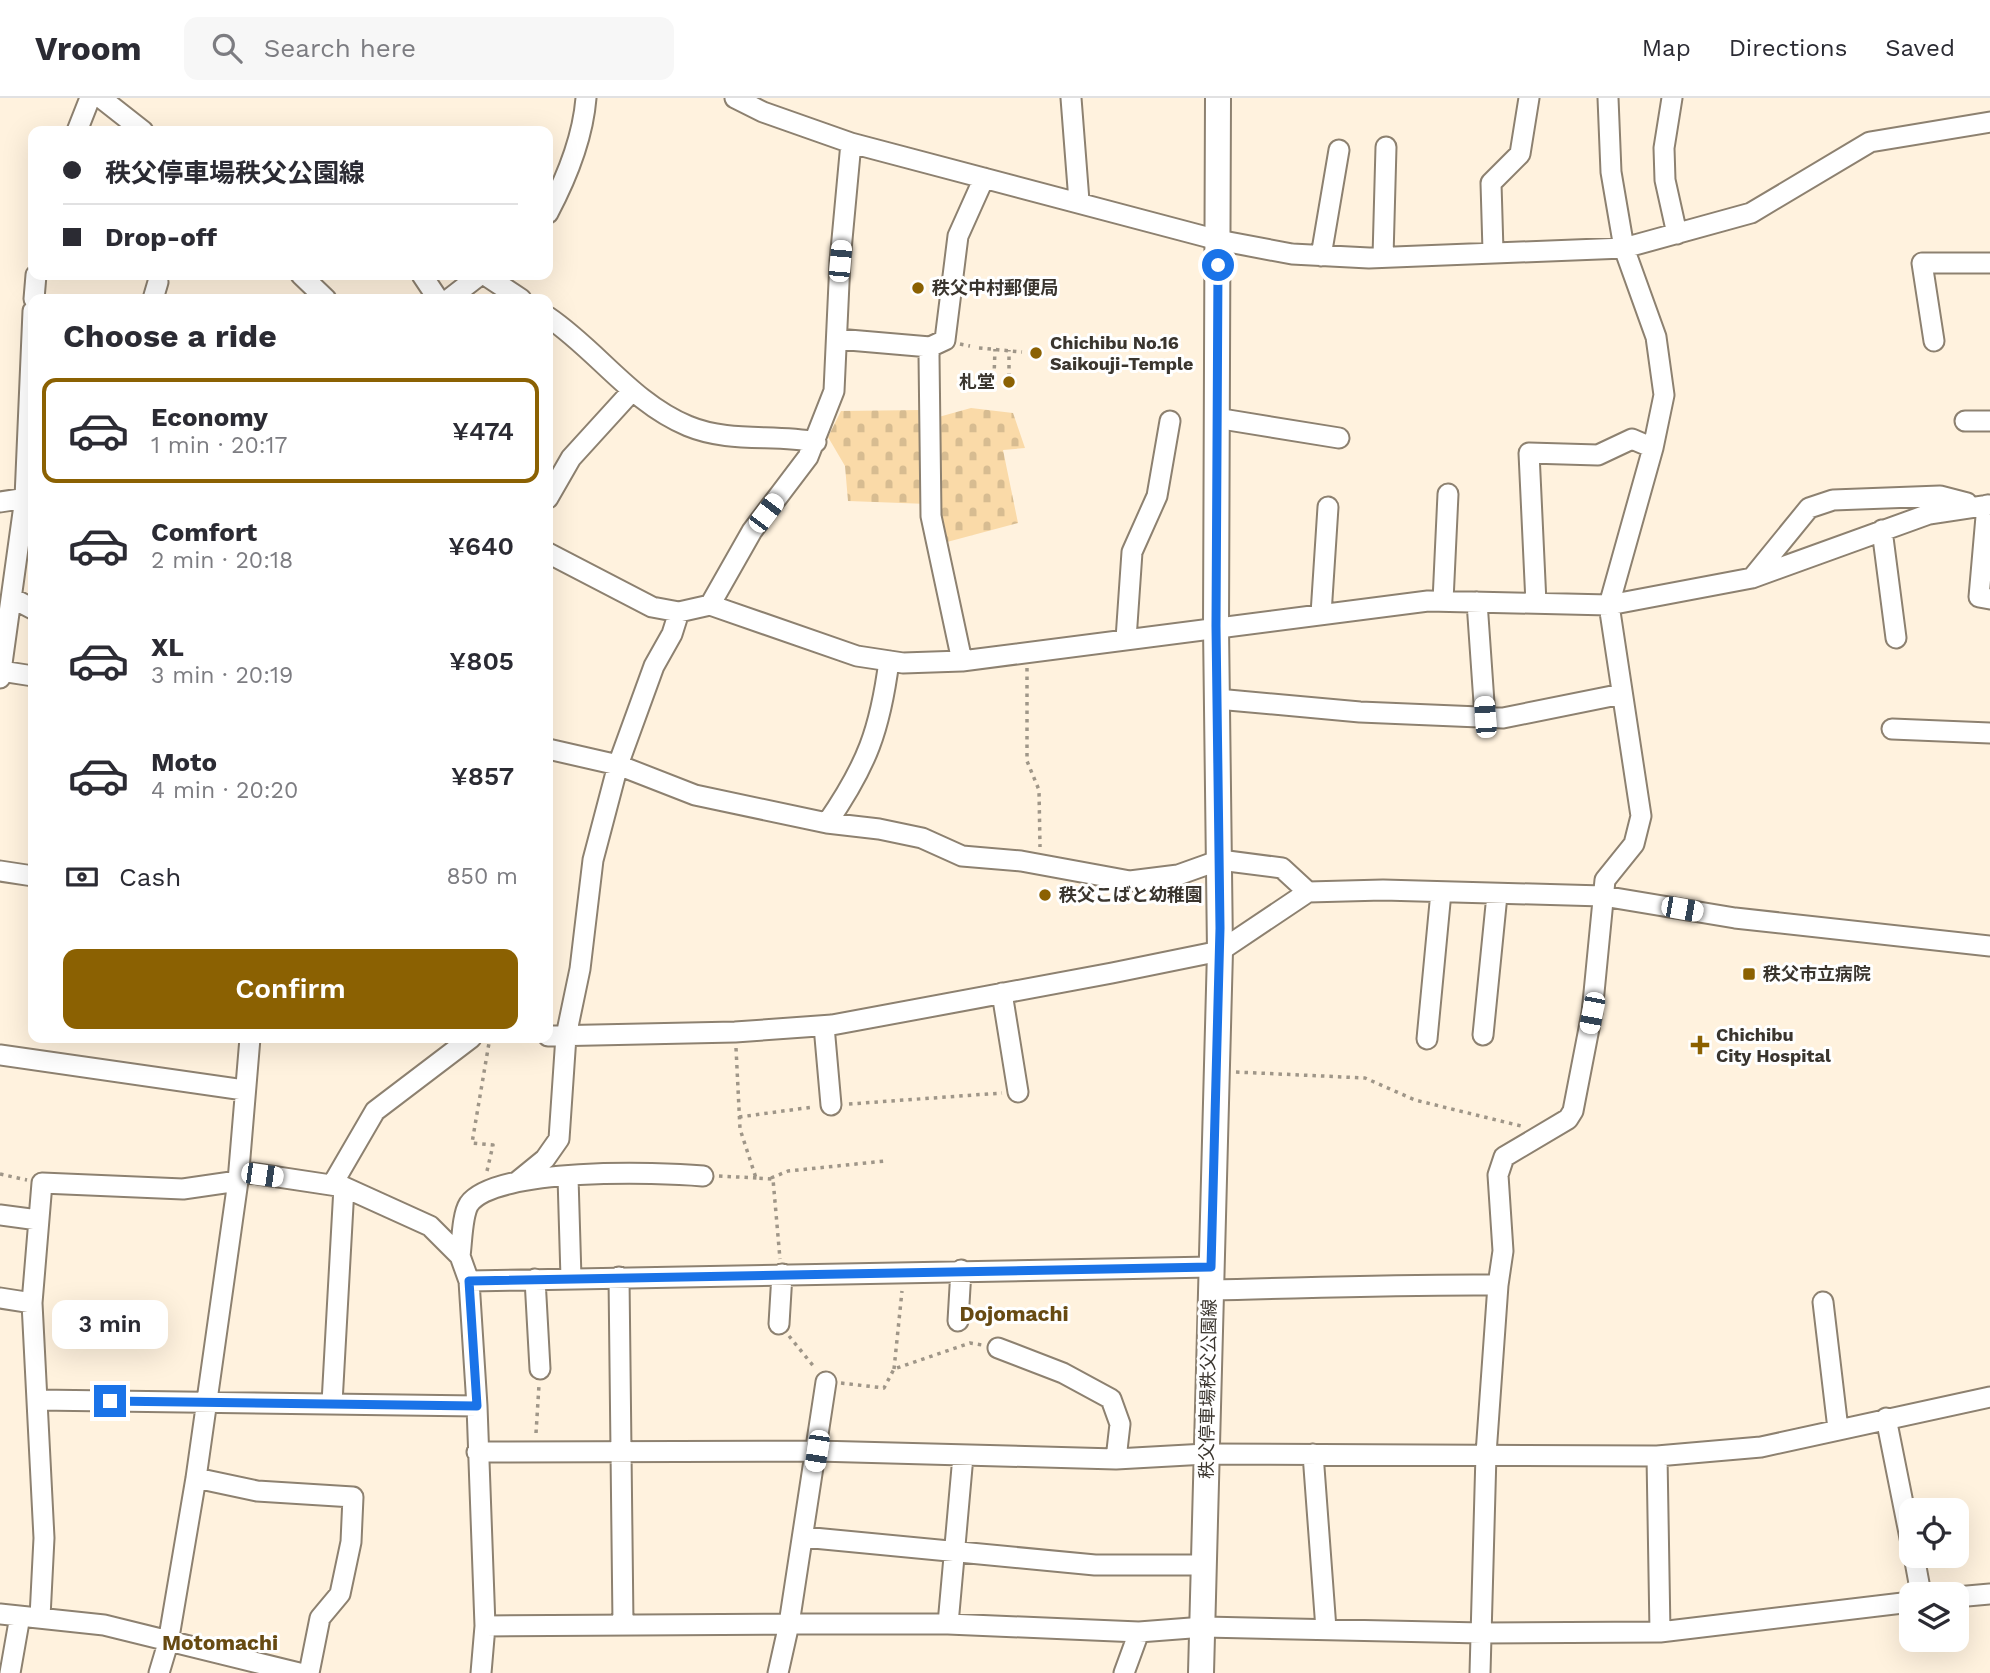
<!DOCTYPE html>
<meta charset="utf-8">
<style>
:root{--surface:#fff;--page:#f7f7f7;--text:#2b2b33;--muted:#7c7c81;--line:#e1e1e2;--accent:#8b6102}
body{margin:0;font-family:"Work Sans","Noto Sans JP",sans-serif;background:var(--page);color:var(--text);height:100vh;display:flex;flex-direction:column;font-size:26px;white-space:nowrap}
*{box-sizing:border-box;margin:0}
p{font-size:23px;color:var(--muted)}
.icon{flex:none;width:38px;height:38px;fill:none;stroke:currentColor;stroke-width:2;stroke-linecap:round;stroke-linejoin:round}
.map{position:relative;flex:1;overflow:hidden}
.sheet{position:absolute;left:28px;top:196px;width:525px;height:749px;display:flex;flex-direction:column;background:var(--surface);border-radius:14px;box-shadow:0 7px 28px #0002}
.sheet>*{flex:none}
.top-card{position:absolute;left:28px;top:28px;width:525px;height:154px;border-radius:14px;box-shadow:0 7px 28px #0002;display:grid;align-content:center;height:154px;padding:0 35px;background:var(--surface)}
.tools{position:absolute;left:1899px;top:1400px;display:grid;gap:14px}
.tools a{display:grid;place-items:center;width:70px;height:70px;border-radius:14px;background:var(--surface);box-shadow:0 7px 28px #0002;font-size:35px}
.end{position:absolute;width:32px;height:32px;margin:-16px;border:9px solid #1a73e8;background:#fff;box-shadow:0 0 0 4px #fff}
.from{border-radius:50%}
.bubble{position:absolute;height:49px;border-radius:14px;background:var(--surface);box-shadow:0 7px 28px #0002;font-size:23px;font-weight:600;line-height:49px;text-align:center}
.car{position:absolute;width:21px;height:42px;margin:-21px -10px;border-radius:9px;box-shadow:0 0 5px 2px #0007;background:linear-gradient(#fff 24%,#345 0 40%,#fff 0 76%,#345 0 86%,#fff 0)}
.top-card b{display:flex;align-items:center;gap:24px;height:66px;font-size:26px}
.top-card b+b{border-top:2px solid var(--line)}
.top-card i{width:18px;height:18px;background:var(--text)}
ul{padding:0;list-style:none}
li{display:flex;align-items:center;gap:21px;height:105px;margin:0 14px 10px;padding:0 21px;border:4px solid transparent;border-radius:14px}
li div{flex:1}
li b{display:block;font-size:26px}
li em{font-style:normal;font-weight:600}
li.selected{border-color:var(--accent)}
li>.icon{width:63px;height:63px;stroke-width:1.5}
h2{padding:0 35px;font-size:32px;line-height:84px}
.pay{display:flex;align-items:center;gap:18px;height:77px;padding:0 35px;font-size:26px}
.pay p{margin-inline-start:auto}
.cta{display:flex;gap:14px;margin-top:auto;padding:14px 35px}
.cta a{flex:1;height:80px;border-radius:14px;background:var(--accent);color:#fff;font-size:28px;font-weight:600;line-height:80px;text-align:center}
header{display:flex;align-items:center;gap:42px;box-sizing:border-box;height:98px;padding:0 35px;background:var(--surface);border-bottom:2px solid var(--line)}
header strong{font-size:33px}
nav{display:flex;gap:38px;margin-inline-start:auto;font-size:24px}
.search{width:490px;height:63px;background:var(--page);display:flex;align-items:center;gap:18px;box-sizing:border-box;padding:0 24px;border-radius:14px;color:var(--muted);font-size:26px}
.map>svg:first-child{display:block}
</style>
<header>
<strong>Vroom</strong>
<div class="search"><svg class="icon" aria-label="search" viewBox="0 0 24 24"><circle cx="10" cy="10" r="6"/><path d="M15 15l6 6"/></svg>Search here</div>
<nav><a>Map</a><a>Directions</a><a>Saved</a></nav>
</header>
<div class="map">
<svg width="1990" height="1575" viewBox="0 0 1990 1575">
<defs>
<pattern id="cemetery-stones" width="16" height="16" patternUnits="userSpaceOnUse" patternTransform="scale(1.75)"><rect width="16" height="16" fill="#fadaa8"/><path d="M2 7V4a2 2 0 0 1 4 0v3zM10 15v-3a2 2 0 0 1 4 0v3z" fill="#d7bc91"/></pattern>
</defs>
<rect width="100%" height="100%" fill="#fff2de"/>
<path fill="url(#cemetery-stones)" d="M971 310 1013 315 1025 350 1003 352 1018 425 947 444 937 411 935 320Z
M922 312 928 406 848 403 845 368 828 339 841 313Z"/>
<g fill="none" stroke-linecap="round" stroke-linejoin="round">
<g stroke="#8d8170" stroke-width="23">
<path id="minor" d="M101 0 143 33
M1071 0 1079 103
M1672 0 1664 50 1665 82 1677 136
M77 33 90 0
M851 45 1218 142 1292 156 1369 160 1624 150 1751 115 1870 44 1990 24
M548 115C566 81 583 38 586 0
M1493 153 1491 85 1520 56 1529 0
M1321 158 1339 52
M1383 159 1386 49
M301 177 326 201
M422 177 438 201
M485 177 521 201
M34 201 36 177
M153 201 158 184
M449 201 480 177
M548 219C597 252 632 305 688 328 729 345 773 336 816 344
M837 241 930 249
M1934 243 1922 165H1990
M1216 320 1339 340
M1965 323H1990
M548 400 571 360 632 293
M0 404 33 399
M1987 407 1979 499 1990 501
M1882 432 1896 540
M548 455 652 509 679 514 710 507 752 433 808 359 834 293 840 163 851 45 763 14 735 0
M1752 480 1809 410 1833 402 1940 398 1967 405
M12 500 33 511
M1443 503 1448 396
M1477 504 1485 619
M1536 505 1529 355 1598 357 1632 341 1653 350
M710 507 857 558 903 565 962 563 1428 503 1609 507 1752 480 1929 416 1990 407
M1321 516 1328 409
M1126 541 1132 454 1157 398 1170 323
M962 563 931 418 929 257 930 249 945 242 958 138 984 80
M1 573 33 578
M0 580 25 400 33 213
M1217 601 1360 614 1503 620 1622 596
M1892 631 1990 635
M548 651 618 667 695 697 827 725 879 731 922 740 962 758 1021 763 1130 783 1178 777 1220 762 1282 770 1308 794
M827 725C867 667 880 632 889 563
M0 773 33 778
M1002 895 1018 994
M824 928 831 1007
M1483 937 1497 797
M548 938 735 934 832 927 1112 875 1220 853 1308 794 1383 792 1603 798 1735 820 1990 848
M1427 941 1441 794
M0 957 244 992
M239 1073 344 1089 430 1128 460 1158 469 1183 477 1308 485 1528 481 1575
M568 1079 571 1180
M518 1083 545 1061 559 1041 566 938 580 871 593 762 618 667 654 568 672 536 679 514
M332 1087 375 1013 471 940
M0 1117 38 1122
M460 1158C462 1144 462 1117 469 1106 495 1069 659 1074 703 1078
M619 1179 623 1526
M535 1181 540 1271
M469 1183 1211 1169
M1211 1192C1307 1190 1402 1186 1498 1187
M0 1200 32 1205
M1823 1204 1838 1331
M958 1223 961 1172
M779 1226 782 1176
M998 1250 1063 1275 1111 1301 1120 1326 1116 1361
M38 1302 477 1308
M332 1305 344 1089
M1886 1320 1911 1445
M477 1354 817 1353 1116 1361 1206 1356 1657 1358 1761 1349 1990 1299
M1313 1356 1326 1531
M1657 1358 1660 1534
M196 1380 257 1393 353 1399 351 1444 340 1496 320 1520 309 1575
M803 1439 1095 1467H1205
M1914 1458 1921 1496
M1956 1499 1990 1496
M0 1516 104 1527 299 1575
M40 1519 44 1440 32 1205 42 1085 183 1091 238 1083
M948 1526 963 1358
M485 1528 789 1526H948L1139 1534 1204 1529 1482 1535 1660 1534 1911 1504
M10 1575 20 1518
M159 1575 168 1545 196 1380 238 1083 250 940
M778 1575 789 1526 826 1284
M1124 1575 1139 1534
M1480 1575 1486 1356 1498 1187 1503 1153 1498 1077 1504 1059 1568 1021 1573 1013 1592 915 1605 782 1634 746 1641 718 1609 507 1653 350 1664 297 1656 239 1624 150 1611 74 1608 0"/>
</g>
<g stroke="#8d8170" stroke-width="28">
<path id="major" d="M1201 1575 1220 853 1216 529 1218 0"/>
</g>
<path stroke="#9f9688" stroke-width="3.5" stroke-dasharray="3.5 5" stroke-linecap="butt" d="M960 246 970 248
M979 250 1022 254
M994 279 995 251
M1009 279V252
M1027 570V663L1039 692 1040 749
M736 950 740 1031 756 1080 773 1081 780 1161
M1236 974 1365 980 1415 1002 1521 1028
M849 1006 1002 995
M739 1019 813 1009
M487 1073 493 1047 472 1045 489 945
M0 1076 27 1082
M719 1078 757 1080
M771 1080 788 1073 885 1063
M789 1238 815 1270
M894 1271 902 1193
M841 1285 884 1290 894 1271 970 1245 982 1247
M536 1335 539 1287"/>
<use href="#minor" stroke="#fff" stroke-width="19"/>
<use href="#major" stroke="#fff" stroke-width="24"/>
</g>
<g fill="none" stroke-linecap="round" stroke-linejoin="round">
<path stroke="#1a73e8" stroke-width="9" d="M110 1303 477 1308 469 1183 1211 1169 1220 830 1216 528 1218 167"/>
</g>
<g fill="#8b6102" stroke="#fff" stroke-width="2.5">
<circle cx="918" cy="190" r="7"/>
<circle cx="1036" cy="255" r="7"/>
<circle cx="1009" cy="284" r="7"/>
<circle cx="1045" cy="797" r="7"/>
<rect x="1742" y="869" width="14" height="14" rx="3.5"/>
<path d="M1696.5 936.5h7v7h7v7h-7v7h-7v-7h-7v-7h7z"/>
</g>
<g text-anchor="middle" stroke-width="6" stroke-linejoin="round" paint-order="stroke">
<g font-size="18" font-weight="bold" fill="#3a352e" stroke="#fff" text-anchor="start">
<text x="932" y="196">秩父中村郵便局</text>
<text x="1050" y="251">Chichibu No.16<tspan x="1050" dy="21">Saikouji-Temple</tspan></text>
<text x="995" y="290" text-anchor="end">札堂</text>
<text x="1059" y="803">秩父こばと幼稚園</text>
<text x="1763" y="882">秩父市立病院</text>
<text x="1716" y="943">Chichibu<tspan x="1716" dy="21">City Hospital</tspan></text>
</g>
<g font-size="18" fill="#3a352e" stroke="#fff">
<text transform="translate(1208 1291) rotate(-89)" y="6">秩父停車場秩父公園線</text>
</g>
<g font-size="21" font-weight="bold" fill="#674a12" stroke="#fff">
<text x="1014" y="1223">Dojomachi</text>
<text x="220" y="1552">Motomachi</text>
</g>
</g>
</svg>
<div class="tools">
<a><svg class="icon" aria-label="locate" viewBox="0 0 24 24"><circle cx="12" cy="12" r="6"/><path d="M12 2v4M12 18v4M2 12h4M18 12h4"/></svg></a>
<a><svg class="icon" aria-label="layers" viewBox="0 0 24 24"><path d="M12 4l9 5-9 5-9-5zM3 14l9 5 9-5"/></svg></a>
</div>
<i class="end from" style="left:1218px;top:167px"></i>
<i class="end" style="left:110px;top:1303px"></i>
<div class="bubble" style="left:52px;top:1202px;width:116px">3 min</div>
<i class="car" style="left:840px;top:163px;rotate:5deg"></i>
<i class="car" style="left:766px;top:415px;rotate:37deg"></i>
<i class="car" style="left:1485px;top:619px;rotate:356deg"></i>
<i class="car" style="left:1682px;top:811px;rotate:100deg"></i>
<i class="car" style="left:1592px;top:915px;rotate:191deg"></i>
<i class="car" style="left:262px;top:1077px;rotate:98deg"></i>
<i class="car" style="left:817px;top:1353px;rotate:189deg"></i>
<div class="top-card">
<b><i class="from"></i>秩父停車場秩父公園線</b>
<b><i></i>Drop-off</b>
</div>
<section class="sheet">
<h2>Choose a ride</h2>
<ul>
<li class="selected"><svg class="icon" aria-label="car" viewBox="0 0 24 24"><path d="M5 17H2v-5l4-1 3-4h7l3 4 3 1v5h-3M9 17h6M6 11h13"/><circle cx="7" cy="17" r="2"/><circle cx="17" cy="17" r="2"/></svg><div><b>Economy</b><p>1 min · 20:17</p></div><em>¥474</em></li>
<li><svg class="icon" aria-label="car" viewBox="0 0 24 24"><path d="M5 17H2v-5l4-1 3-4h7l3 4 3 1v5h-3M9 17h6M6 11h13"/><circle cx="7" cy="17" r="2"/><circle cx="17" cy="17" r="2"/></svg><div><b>Comfort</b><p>2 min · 20:18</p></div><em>¥640</em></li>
<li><svg class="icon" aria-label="car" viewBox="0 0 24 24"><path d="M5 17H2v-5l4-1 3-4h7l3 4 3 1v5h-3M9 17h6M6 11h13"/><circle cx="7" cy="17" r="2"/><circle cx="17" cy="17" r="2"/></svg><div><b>XL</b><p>3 min · 20:19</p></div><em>¥805</em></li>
<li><svg class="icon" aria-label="car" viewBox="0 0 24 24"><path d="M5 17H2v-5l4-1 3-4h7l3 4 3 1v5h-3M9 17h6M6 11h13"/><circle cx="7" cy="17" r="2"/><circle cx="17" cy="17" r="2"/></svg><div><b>Moto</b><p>4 min · 20:20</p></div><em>¥857</em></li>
</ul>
<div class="pay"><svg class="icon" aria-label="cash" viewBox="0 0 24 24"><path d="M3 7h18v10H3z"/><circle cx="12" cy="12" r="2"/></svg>Cash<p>850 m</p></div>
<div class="cta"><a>Confirm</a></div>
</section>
</div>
